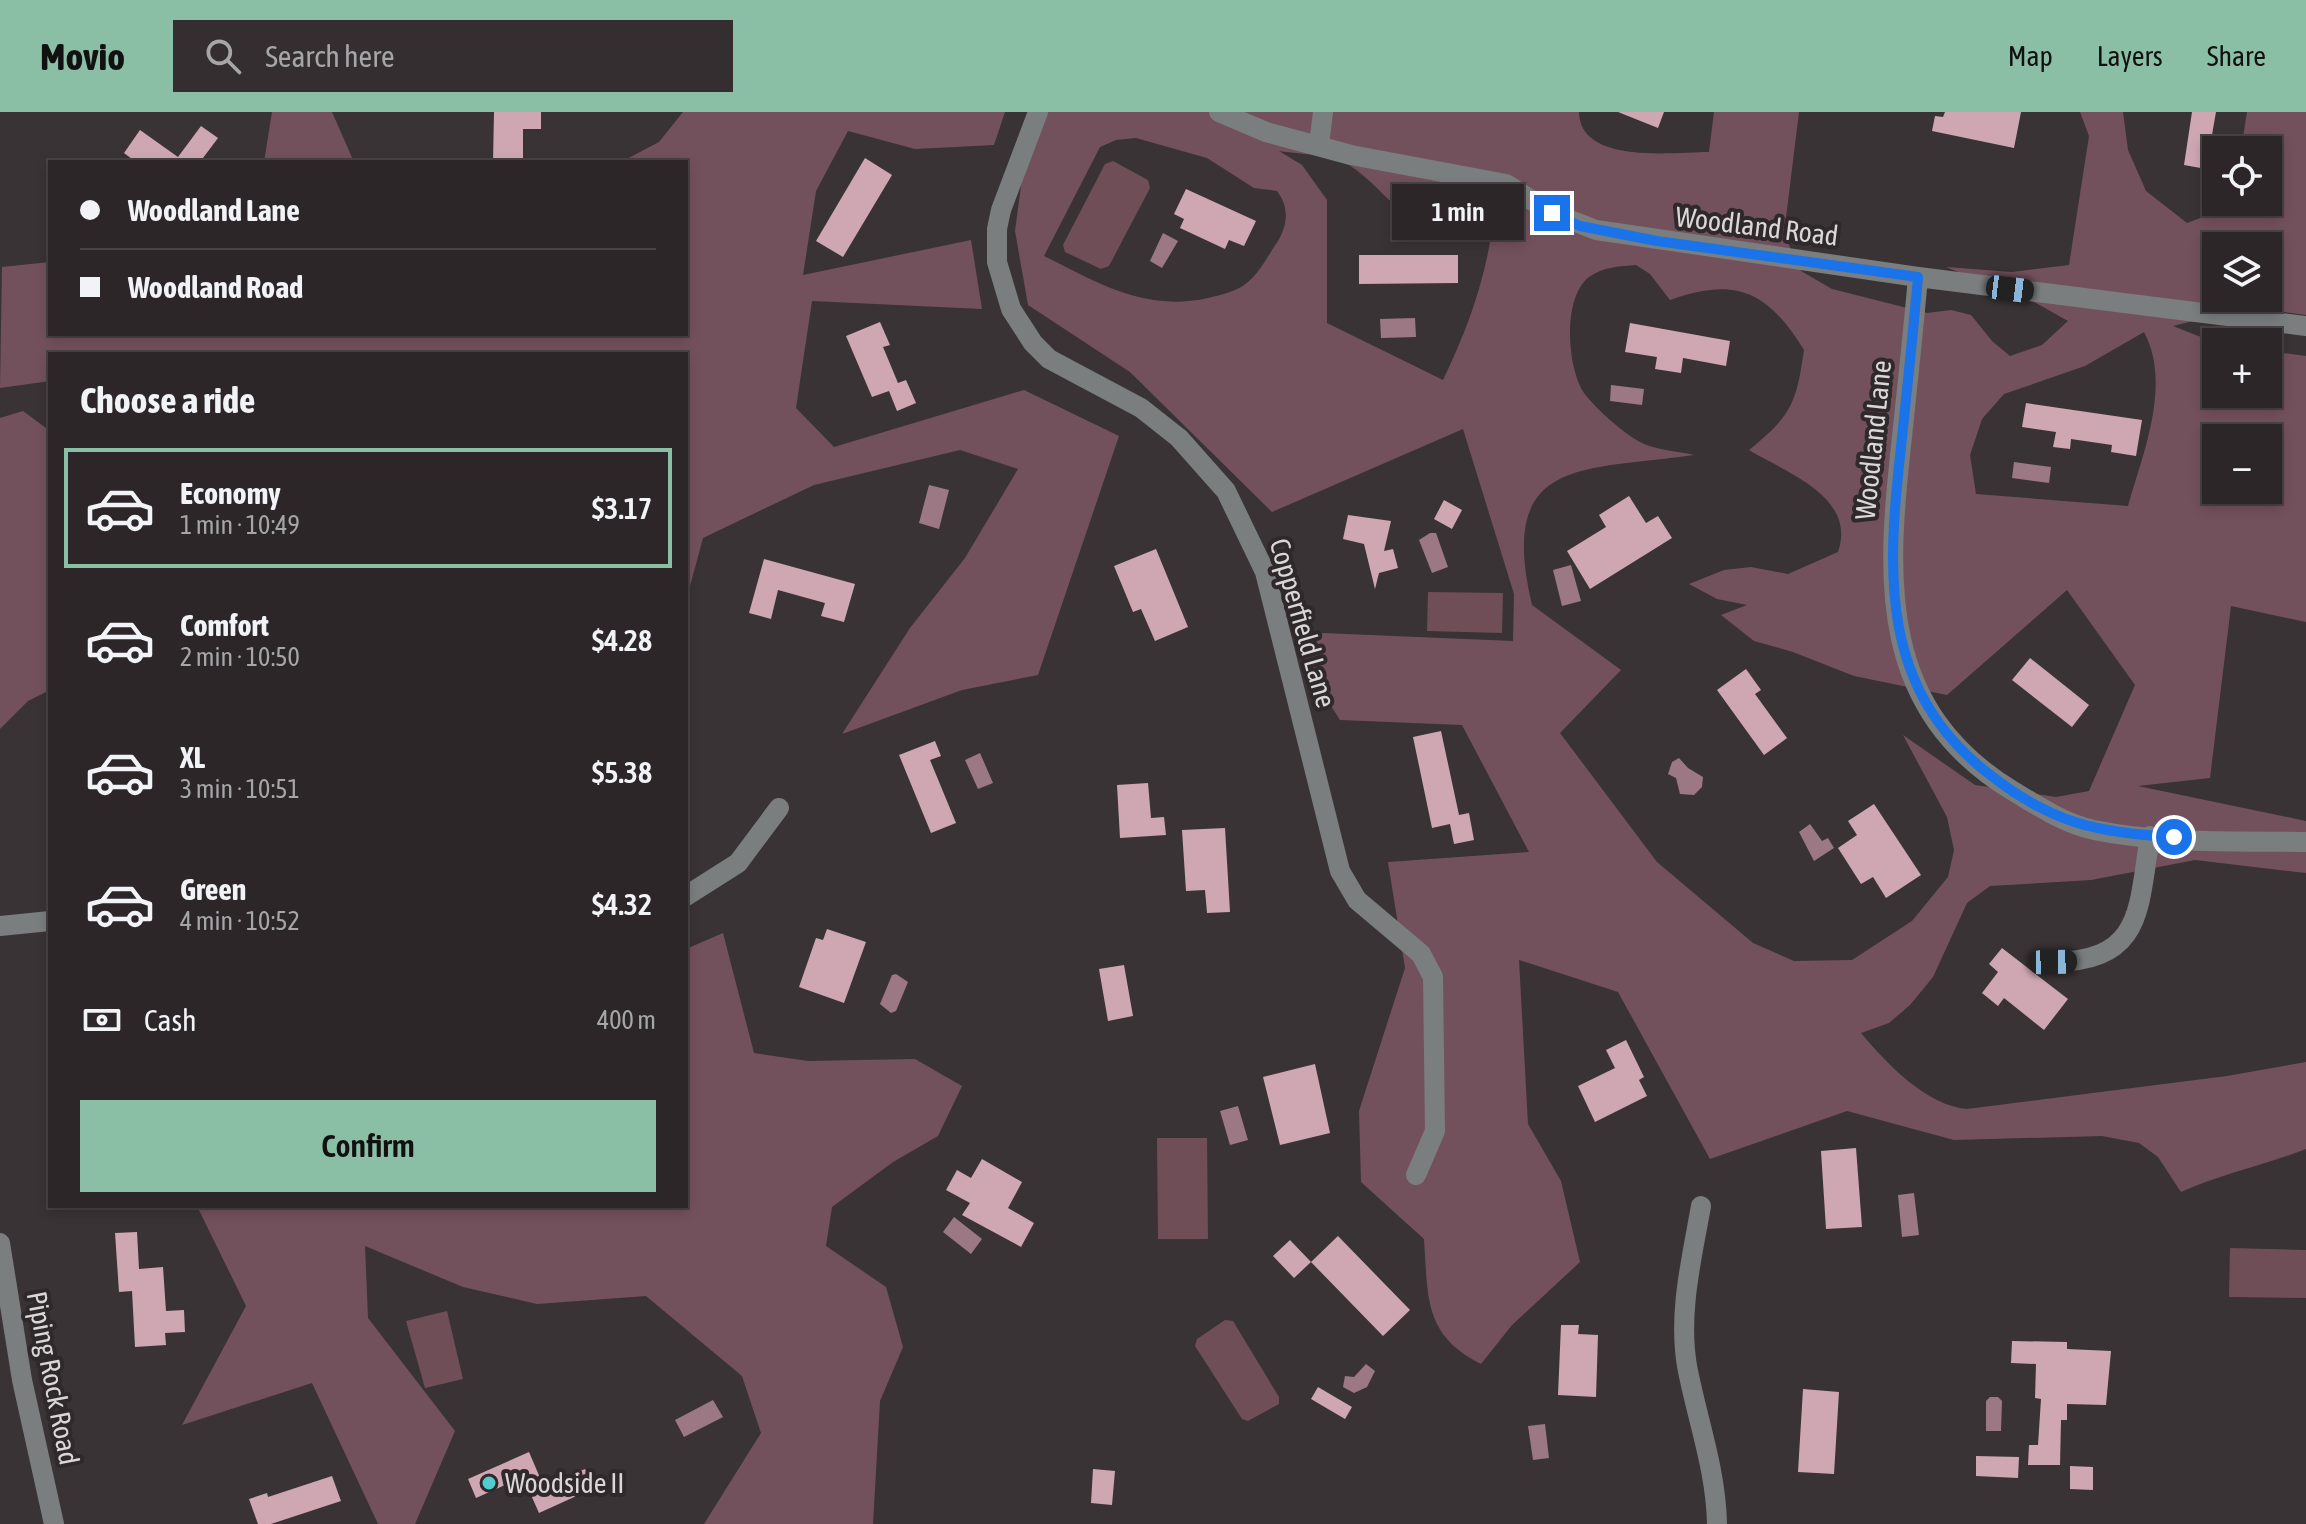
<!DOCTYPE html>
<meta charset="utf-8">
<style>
:root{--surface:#2c2628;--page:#342e30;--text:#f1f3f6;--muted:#a6a5a8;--line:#484345;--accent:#8abfa5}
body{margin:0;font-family:"Asap Condensed",sans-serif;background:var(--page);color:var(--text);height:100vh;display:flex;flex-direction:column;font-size:30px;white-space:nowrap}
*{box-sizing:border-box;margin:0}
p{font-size:26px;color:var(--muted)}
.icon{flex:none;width:44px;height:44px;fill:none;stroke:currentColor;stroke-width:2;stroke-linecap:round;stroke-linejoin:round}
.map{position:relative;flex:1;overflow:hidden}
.sheet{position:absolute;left:48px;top:240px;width:640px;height:856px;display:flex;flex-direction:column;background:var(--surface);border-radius:0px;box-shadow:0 4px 12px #0003,0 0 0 2px var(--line)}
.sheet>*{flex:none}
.banner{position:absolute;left:48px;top:48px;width:640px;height:176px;border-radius:0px;box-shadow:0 4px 12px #0003,0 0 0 2px var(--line);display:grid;align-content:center;height:176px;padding:0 32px;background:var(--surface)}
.fabs{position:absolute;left:2202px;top:24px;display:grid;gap:16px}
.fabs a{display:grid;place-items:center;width:80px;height:80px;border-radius:0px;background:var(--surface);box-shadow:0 4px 12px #0003,0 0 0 2px var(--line);font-size:40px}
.end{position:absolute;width:36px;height:36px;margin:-18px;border:10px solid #1a73e8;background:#fff;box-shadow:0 0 0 4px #fff}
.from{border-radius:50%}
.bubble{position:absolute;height:56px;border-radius:0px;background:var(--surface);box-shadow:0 4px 12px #0003,0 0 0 2px var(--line);font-size:26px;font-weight:600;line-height:56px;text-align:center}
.car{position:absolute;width:24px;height:48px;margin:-24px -12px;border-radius:10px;box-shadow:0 0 6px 2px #0007;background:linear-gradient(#222 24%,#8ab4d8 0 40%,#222 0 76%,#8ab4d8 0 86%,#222 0)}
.banner b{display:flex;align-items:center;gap:28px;height:76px;font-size:30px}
.banner b+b{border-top:2px solid var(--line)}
.banner i{width:20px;height:20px;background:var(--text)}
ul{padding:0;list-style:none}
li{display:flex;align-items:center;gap:24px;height:120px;margin:0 16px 12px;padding:0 16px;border:4px solid transparent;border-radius:0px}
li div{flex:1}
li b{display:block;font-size:30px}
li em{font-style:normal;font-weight:600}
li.current{border-color:var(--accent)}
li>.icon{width:72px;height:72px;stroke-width:1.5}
h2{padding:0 32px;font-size:36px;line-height:96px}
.pay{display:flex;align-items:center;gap:20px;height:88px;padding:0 32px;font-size:30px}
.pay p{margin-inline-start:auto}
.primary-button{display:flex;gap:16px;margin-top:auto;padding:16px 32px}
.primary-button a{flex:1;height:92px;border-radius:0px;background:var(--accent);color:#111;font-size:32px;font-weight:600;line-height:92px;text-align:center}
header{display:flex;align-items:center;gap:48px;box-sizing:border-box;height:112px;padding:0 40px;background:var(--accent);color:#111}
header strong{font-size:38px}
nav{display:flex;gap:44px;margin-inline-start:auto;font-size:28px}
.search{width:560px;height:72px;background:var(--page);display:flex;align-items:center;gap:20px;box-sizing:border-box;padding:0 28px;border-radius:0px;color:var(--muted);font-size:30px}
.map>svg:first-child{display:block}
</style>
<header>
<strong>Movio</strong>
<div class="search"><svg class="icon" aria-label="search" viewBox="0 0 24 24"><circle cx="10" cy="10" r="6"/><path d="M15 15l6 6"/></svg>Search here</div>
<nav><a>Map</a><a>Layers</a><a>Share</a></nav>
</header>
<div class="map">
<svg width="2306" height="1412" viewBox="0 0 2306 1412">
<rect width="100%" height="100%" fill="#3a3335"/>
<path fill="#6f4e58" d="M1113 49 1148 68 1150 76 1109 154 1101 157 1065 140 1063 133 1105 52Z
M1428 480 1503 481 1502 521 1427 519Z
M1207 1026 1208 1127H1158L1157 1026Z
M2230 1136 2306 1138V1186L2229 1185Z
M447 1199 463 1267 425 1276 406 1209Z
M1225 1208 1233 1209 1279 1285V1292L1248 1309 1242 1307 1195 1234 1197 1227Z"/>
<path fill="#73515c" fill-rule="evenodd" d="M272 0H332L354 50H264Z
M683 0H1005L994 33 915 37 848 19 816 79 803 163 971 128 982 197 812 189 796 296 834 335 1024 278 1119 324 1038 563 962 578 842 622 910 516 965 446 1018 357 960 338 814 373 703 426 686 489V242H50V269L0 276 2 155 50 150V222H686V50H621L659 30Z
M1031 0H1579C1580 53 1674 40 1709 40L1714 0H1799L1784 122 1801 159 1832 177 1927 201 1951 198 1971 203 1992 229 2010 244 2042 233 2068 209 2036 191 1946 155 2012 160 2069 153 2089 24 2080 0H2123L2128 38 2146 79 2187 111 2233 94 2234 90H2268V38H2241L2247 0H2306V203L2250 195 2173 214 2216 231V282H2268V239L2306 244V510L2231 494 2210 666 2138 674 2306 709V761L2195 748 2091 768 1990 774 1967 791 1933 865 1910 893 1889 911 1861 921C1886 951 1927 994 1967 997L2227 964 2306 950V1037C2264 1053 2221 1062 2181 1080L2158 1045 2139 1031 2102 1024 1954 1028 1847 999 1710 1047 1618 880 1519 848 1528 1012 1561 1069 1580 1150 1512 1213 1481 1252C1423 1223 1428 1184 1424 1127L1361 1070 1359 999 1405 856 1388 750 1529 740 1462 613 1340 608 1303 549 1322 521 1513 529 1514 482 1463 317 1272 400 1130 260 1028 193 1015 119ZM1136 26 1207 46 1254 76 1277 79C1291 97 1287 117 1274 135 1267 146 1258 162 1248 170 1238 179 1221 183 1208 186 1144 200 1099 171 1044 144L1100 35 1116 28ZM1279 39C1298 42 1323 42 1341 49 1354 54 1370 69 1380 79 1420 121 1442 110 1494 101 1488 161 1469 214 1443 268L1327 211V88L1302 53ZM2216 134H2268V186H2216ZM1636 153 1650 162 1670 188C1737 164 1768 180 1804 238 1796 292 1792 303 1749 338 1787 361 1857 385 1838 440L1788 462 1751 455 1724 458 1689 472 1717 487 1747 493 1721 503 1754 529 1793 540 1854 564 1947 583 2067 478 2135 573 2089 679 2056 685 1975 673 1903 623 1947 705 1954 738 1948 765 1912 809 1852 848 1794 849 1753 831 1657 750 1560 621 1621 558 1532 493C1497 345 1580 359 1694 343 1677 339 1654 338 1640 330 1622 320 1596 297 1584 281 1567 255 1562 186 1589 165 1603 155 1620 154 1636 153ZM2144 220C2172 272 2143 341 2128 394L1976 382 1970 343 1982 307 2004 282 2085 254ZM2216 326H2268V378H2216Z
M23 299 50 319V578L28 589 0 617V306Z
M723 821 754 941 808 949 915 947 962 974 938 1024 893 1050 832 1095 826 1134 886 1175 903 1235 880 1289 873 1412H704L761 1321 742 1264 646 1184 537 1192 463 1175 365 1134 368 1206 455 1319 415 1412H378L312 1271 182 1313 246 1194 197 1094H686V837Z"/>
<path fill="#9c7884" d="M1163 121 1178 129 1162 156 1150 149Z
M1415 206 1416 225 1381 226 1380 207Z
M1611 273 1644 277 1642 293 1610 289Z
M2014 350 2051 355 2049 371 2012 366Z
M929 373 949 378 939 417 919 411Z
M1430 421H1436L1448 455 1432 461 1419 428Z
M1571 453 1581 489 1562 494 1553 458Z
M980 641 993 671 978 677 965 648Z
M1679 646 1688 656 1703 665 1702 675 1694 683 1680 682 1676 666 1668 662 1672 650Z
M1810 712 1822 729 1828 726 1834 736 1814 749 1799 720Z
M896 862 908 870 896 899 891 901 880 892 892 863Z
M1238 994 1248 1028 1230 1033 1220 999Z
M1914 1081 1919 1123 1902 1125 1898 1083Z
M954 1105 982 1127 971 1142 943 1120Z
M1366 1252 1375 1259 1367 1275 1354 1281 1343 1275 1345 1264 1354 1265Z
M1990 1285H1998L2002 1289 2001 1319H1986V1289Z
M713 1288 723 1305 684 1325 675 1308Z
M1545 1312 1549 1346 1533 1348 1528 1314Z"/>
<path fill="#cea7b3" d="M494 0H541V17H523V50H493Z
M1618 0H1664L1658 16Z
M1945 0H2021L2014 36 1932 19 1935 4 1943 5Z
M2192 0H2216L2206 57 2184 53Z
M201 14 218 26 200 50H136L124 41 140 18 178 45Z
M865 46 892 63 843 145 816 129Z
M1186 77 1256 109 1244 134 1229 128 1225 137 1180 116 1184 107 1174 102Z
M1359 143H1458V171L1359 172Z
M880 210 890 233 883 235 898 271 906 268 916 291 897 299 889 279 872 285 846 224Z
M1630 211 1730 229 1726 254 1683 246 1681 261 1655 257 1657 245 1625 240Z
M2026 291 2142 308 2136 344 2111 340 2112 333 2071 327 2070 337 2053 335 2056 320 2022 315Z
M1629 384 1646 411 1658 404 1672 426 1590 477 1567 439 1606 415 1599 403Z
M1444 388 1462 398 1452 417 1434 407Z
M1348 403 1391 409 1384 439 1393 437 1398 456 1379 461 1375 477 1364 432 1343 427Z
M1156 437 1188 515 1155 529 1141 497 1133 500 1114 454Z
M764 447 855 472 844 510 821 504 825 491 778 478 771 507 749 501Z
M2030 546 2089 593 2072 615 2012 568Z
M1746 557 1761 578 1755 582 1787 626 1764 643 1717 578Z
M1441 619 1459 703 1469 701 1474 728 1454 732 1450 712 1432 716 1413 625Z
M935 629 941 644 930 648 956 711 931 721 899 643Z
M1148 671 1151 706 1164 705 1166 723 1120 726 1117 673Z
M1874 692 1921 763 1886 786 1873 765 1861 772 1838 736 1857 723 1848 709Z
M1225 716 1230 800 1207 801 1205 778 1186 779 1182 718Z
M827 817 866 830 844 891 799 875 816 826 823 828Z
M2002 836 2068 887 2044 918 2004 886 1998 894 1982 881 1998 860 1989 852Z
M1124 853 1133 904 1108 909 1099 857Z
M1626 928 1644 965 1639 968 1647 984 1595 1010 1578 974 1615 956 1606 938Z
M1315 952 1330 1021 1280 1033 1263 965Z
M1856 1036 1862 1115 1826 1117 1821 1039Z
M982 1047 1022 1070 1008 1096 1034 1111 1021 1135 962 1103 970 1091 946 1078 957 1058 971 1066Z
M137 1120 139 1157 163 1155 166 1199 184 1198 185 1220 165 1221 166 1233 135 1235 132 1179 119 1180 115 1121Z
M1338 1124 1410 1198 1383 1224 1311 1150 1294 1166 1273 1144 1290 1128 1311 1150Z
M1561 1213H1579L1578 1222 1598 1223 1596 1285 1558 1283Z
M2012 1229 2067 1230V1237L2111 1239 2106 1293 2067 1292V1308H2061L2060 1353H2028L2029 1333H2038L2041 1287 2035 1286 2036 1252 2011 1251Z
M1318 1275 1352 1295 1345 1307 1311 1287Z
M1803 1277 1839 1280 1834 1362 1798 1360Z
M529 1340 544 1375 585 1357 594 1376 539 1401 523 1365 476 1386 468 1367Z
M1976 1344 2019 1345 2018 1366 1976 1364Z
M2070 1354 2093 1355V1378L2070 1377Z
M1093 1357 1115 1359 1112 1393 1091 1391Z
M332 1364 341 1389 271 1412H258L249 1387 267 1381 268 1385Z"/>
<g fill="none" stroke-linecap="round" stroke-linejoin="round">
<path stroke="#7a7e7e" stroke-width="20" d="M1038 0 1001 98 997 117V150L1011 197 1033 231 1049 247 1141 296 1179 326 1226 379 1265 460 1340 759 1357 788 1421 842 1433 865 1435 1019 1416 1063
M1219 0 1266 20 1351 43 1506 72 1552 101 1596 118 1918 165 2306 214
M1319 33 1323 0
M1918 165C1913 222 1907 278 1901 334 1886 470 1879 598 2013 679 2038 694 2065 712 2094 718 2162 732 2237 729 2306 730
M686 784 738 751 779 696
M0 814 50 809
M2053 850C2144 849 2138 796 2150 724
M1701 1094C1692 1146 1678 1200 1687 1254 1697 1307 1716 1357 1717 1412
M0 1131 22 1268 54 1412"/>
</g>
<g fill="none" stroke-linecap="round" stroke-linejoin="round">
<path stroke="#1a73e8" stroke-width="10" d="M1552 101 1580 114 1657 129 1918 165C1913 222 1907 278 1901 335 1887 459 1879 577 1989 662 2051 711 2097 721 2174 725"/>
</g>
<circle fill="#52cdcf" stroke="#2f292b" stroke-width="3" cx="489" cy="1371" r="8"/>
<g text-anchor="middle" stroke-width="8" stroke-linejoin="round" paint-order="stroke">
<g font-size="28" fill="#dbd7d8" stroke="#2f292b">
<text transform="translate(1757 114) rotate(7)" y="10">Woodland Road</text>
<text transform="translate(1873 328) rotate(-84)" y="10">Woodland Lane</text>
<text transform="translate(1303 511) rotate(74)" y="10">Copperfield Lane</text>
<text transform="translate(53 1266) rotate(79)" y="10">Piping Rock Road</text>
</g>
<g font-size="28" fill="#dbd7d8" stroke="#2f292b" text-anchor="start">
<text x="505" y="1381">Woodside II</text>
</g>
</g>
</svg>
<div class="fabs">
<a><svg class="icon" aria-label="locate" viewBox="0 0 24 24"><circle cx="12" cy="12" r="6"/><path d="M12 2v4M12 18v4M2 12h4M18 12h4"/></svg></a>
<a><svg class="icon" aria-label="layers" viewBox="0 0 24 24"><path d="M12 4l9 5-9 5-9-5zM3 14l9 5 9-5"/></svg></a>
<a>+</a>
<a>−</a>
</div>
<i class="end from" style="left:2174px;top:725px"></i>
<i class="end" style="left:1552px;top:101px"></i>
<div class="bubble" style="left:1392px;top:72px;width:132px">1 min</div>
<i class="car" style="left:2010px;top:177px;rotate:97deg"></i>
<i class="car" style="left:2053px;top:850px;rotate:89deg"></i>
<div class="banner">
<b><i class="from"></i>Woodland Lane</b>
<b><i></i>Woodland Road</b>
</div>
<section class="sheet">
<h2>Choose a ride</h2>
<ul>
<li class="current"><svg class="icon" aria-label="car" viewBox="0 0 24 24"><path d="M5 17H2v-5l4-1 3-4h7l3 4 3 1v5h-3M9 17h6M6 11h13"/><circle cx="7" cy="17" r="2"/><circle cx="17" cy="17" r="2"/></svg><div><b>Economy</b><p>1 min · 10:49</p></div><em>$3.17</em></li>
<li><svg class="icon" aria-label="car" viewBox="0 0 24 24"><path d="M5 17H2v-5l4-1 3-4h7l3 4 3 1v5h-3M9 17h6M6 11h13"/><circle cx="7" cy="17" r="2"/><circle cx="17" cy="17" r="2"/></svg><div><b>Comfort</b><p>2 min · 10:50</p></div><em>$4.28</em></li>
<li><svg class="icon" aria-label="car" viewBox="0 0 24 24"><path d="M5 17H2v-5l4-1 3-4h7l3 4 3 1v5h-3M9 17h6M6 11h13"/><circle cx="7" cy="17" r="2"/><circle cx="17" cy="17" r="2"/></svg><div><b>XL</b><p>3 min · 10:51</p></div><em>$5.38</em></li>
<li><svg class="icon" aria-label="car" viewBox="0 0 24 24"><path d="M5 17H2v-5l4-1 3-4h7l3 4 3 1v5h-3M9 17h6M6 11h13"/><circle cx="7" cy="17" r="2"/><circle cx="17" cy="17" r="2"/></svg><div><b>Green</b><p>4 min · 10:52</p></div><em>$4.32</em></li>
</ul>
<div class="pay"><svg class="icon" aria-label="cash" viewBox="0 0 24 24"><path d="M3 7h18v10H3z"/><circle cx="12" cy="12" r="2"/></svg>Cash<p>400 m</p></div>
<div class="primary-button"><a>Confirm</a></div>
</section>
</div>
